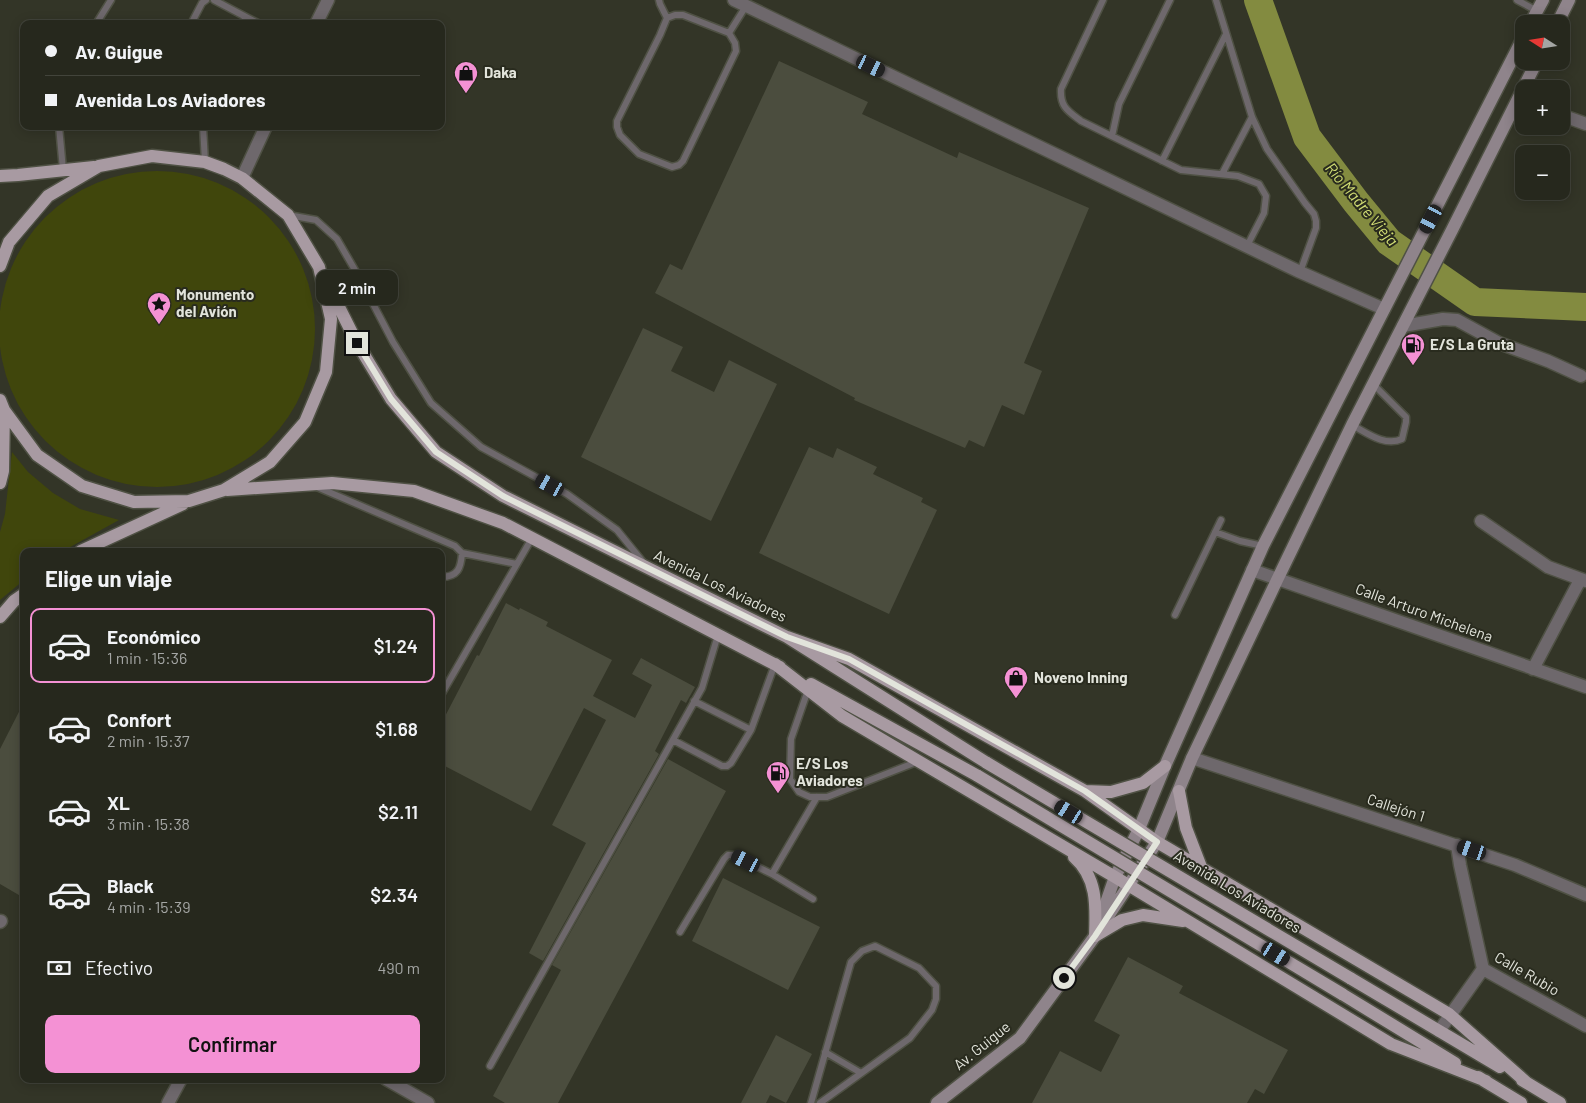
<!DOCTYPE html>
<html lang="es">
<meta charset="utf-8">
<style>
:root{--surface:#26281d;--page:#2e3026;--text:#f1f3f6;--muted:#a4a6a4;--line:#42443b;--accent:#f491d4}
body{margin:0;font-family:Barlow,sans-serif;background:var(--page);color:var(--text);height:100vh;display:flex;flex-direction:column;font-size:19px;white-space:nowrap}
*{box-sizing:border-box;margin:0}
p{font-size:16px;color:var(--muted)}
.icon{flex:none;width:28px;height:28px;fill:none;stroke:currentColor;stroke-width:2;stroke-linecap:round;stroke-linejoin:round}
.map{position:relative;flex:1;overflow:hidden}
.panel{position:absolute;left:20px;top:548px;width:425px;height:535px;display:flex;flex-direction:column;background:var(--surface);border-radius:10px;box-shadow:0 2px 12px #0003,0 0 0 1px var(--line)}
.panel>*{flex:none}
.top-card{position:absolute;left:20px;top:20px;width:425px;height:110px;border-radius:10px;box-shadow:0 2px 12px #0003,0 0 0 1px var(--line);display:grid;align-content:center;height:110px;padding:0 25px;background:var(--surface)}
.needle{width:32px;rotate:282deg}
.fabs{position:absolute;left:1515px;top:15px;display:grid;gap:10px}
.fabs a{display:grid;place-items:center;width:55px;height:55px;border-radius:10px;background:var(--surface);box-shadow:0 2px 12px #0003,0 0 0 1px var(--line);font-size:25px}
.end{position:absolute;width:22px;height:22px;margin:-11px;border:6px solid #e2e4db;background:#111;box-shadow:0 0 0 2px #111}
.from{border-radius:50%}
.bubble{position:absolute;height:35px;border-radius:10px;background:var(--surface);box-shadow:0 2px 12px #0003,0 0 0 1px var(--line);font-size:16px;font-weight:600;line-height:35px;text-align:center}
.car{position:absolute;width:15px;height:30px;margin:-15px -8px;border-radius:6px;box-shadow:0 0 4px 1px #0007;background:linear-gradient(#222 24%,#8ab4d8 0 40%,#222 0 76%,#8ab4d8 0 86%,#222 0)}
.top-card b{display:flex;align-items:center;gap:18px;height:48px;font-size:19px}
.top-card b+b{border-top:1px solid var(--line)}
.top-card i{width:12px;height:12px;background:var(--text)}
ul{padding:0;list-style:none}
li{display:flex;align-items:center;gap:15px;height:75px;margin:0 10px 8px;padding:0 15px;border:2px solid transparent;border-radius:10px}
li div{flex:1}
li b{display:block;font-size:19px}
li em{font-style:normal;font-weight:600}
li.current{border-color:var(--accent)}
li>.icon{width:45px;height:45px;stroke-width:1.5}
h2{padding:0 25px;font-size:22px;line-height:60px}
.pay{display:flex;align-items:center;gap:12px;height:55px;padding:0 25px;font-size:19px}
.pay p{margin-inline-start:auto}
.button{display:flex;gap:10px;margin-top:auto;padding:10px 25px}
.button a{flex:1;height:58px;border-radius:10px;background:var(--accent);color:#111;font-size:20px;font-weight:600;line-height:58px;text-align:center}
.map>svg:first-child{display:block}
</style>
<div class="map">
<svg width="1586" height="1103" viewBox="0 0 1586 1103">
<rect width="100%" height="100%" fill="#333527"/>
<path fill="#40460c" d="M-1 329a158 158 0 1 1 316 0a158 158 0 1 1-316 0Z
M12 452 28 472 53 493 80 509 119 520 63 551H24V580L0 600V532L5 514Z"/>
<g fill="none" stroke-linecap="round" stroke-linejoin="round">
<path stroke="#838b40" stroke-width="28" d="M1258 0 1307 137 1356 202 1389 242 1475 302 1586 307"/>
</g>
<path fill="#4b4d3e" d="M779 61 868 102 862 114 957 158 959 152 1089 208 1024 363 1042 371 1024 415 1002 405 984 447 969 440 965 448 854 400 855 398 655 293 670 264 682 270Z
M643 328 683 347 671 371 714 392 729 360 777 384 711 521 581 457Z
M809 447 833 458 837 448 877 467 873 474 923 498 921 502 937 510 889 614 759 553Z
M506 603 519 610 520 608 548 622 546 626 612 660 593 696 635 718 652 685 632 674 641 658 695 687 686 703 681 700 655 751 659 754 543 961 529 953 586 843 552 825 606 720 584 708 531 811 441 764V724L477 655 479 656Z
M24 702V898L0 884V749Z
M668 759 726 791 558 1103H505L493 1096 561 970 552 965Z
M723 878 820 927 788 990 692 941Z
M1128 957 1183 986 1179 993 1288 1050 1264 1094 1255 1089 1247 1103H1032L1060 1051 1101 1072 1120 1035 1094 1021Z
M776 1035 812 1054 786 1103 770 1095 766 1103H741Z"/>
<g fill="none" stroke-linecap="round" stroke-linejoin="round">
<g stroke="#4f5144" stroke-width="9">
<path id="lane" d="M214 0 246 17
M659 0 660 4 667 18
M1103 0 1061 89C1060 107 1068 111 1081 121L1181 170 1238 176 1259 184 1266 196 1264 213 1247 246
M1216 0 1252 117 1267 149 1305 203 1314 214 1316 221V228L1300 272
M1517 0 1537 11
M675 15H683L729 33 735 43 736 51 683 161 679 165 672 167 639 154 620 135 617 127V121L660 35 667 18Z
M96 24 111 0
M191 24 202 3 206 0
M242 24 246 17 260 24
M729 33 746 6
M59 126 63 170
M203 126 205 162
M1112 136 1119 104 1170 0
M1162 161 1226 34
M1222 174 1252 117
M288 215 316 220 337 239 359 277 393 342 431 403 481 447 567 494 617 530 643 562
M1352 425C1367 433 1385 447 1402 439L1406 422V417L1373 384
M317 487 455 546 462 553C461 568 458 577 441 577
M1215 532 1240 541 1263 546
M462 553 517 564
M1175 615 1221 520
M808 690 791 739 790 779 799 792 810 797H827L919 761
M441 695 532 538
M751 730 775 664
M673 740 722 766H727L731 763 751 730 694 701
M772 874 813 899
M680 932 724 859 728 855H733L772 874 817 797
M825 1052 861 1073
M490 1066 702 688 718 635
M811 1103 851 962 862 951 875 946 919 968 936 986V999L932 1010 910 1038 820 1103"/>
</g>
<g stroke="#4f5144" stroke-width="15">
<path id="street" d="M734 0 1300 272 1384 309
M316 24 328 0
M1561 115 1586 124
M242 178 266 126
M1403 326 1443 319 1457 320 1499 343 1548 361 1581 376
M1481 521 1548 567 1586 581
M1252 570 1586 687
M1533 669 1580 580
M1192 758 1515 865 1586 895
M1457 845 1460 865 1483 969 1586 1026
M0 922 1 921
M1439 1031 1483 969
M386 1079 428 1103
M168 1103 181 1079"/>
</g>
<g stroke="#4f5144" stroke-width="15">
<path id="secondary" d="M1530 24 1543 0
M1557 24 1569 0
M1100 920 1115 877 1139 829 1165 766 1263 546 1524 36
M937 1103 1020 1038 1095 936 1157 842 1192 758 1278 578 1352 425 1452 230 1537 61"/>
</g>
<g stroke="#4f5144" stroke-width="15">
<path id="primary" d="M0 176 18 175 94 167
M0 266 9 242 48 196 99 166 152 156 205 162 224 169 242 178 288 215 319 267 331 319 326 372 305 422 270 462 224 490 189 501 134 502 82 486 37 455 4 410 0 400
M327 283 357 343 391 399 436 452 503 496 787 637 987 763
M0 483 3 471 4 410
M227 490 332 483 414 491 503 523 780 667
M81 551 183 504
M0 617 14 601 24 594
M787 637 849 659 1085 791 1157 842 1449 1014 1527 1083
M775 664 842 716 1115 877 1391 1044 1486 1081
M811 684 978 776
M1085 791 1111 792 1143 783 1165 766
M1179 791 1186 828 1201 867
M1074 857C1098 878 1096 907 1095 936
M1095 936 1122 920 1143 915 1183 921
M1350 978 1500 1067
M1342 994 1455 1063
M1478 1077 1521 1103
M1522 1080 1560 1103"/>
</g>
<use href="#lane" stroke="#6e686c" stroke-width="6"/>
<use href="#street" stroke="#6e686c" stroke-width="12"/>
<use href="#secondary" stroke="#8f848b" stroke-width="12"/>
<use href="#primary" stroke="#a89aa2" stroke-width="12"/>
<g stroke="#4f5144" stroke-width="15" stroke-linecap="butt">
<path id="primary-bridge" d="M987 763 1350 978
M978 776 1342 994"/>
</g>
<use href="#primary-bridge" stroke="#a89aa2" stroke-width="12"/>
</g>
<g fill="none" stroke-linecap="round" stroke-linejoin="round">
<path stroke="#e2e4db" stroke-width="6" d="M357 343 391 399 436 452 503 496 787 637 849 659 1085 791 1157 842 1095 936 1064 978"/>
</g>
<defs>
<g id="shop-pin" transform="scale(1.25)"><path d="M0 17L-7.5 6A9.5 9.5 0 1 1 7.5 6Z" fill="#f491d4" stroke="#292b1e"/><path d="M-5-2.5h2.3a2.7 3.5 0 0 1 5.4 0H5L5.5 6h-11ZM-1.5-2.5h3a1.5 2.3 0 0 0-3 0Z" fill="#111"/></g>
<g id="sight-pin" transform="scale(1.25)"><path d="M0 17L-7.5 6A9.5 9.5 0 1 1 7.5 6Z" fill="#f491d4" stroke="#292b1e"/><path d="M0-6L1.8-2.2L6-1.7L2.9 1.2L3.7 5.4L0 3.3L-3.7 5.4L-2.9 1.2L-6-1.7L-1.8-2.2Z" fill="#111"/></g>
<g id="fuel-pin" transform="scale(1.25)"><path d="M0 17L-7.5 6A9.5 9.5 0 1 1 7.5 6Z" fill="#f491d4" stroke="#292b1e"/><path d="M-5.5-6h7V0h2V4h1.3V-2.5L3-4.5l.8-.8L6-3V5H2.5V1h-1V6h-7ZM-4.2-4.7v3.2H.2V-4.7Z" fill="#111"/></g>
</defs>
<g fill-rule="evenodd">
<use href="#shop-pin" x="466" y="73"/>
<use href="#sight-pin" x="159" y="304"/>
<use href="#fuel-pin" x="1413" y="345"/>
<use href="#shop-pin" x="1016" y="678"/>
<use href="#fuel-pin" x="778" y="773"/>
</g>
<g text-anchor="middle" stroke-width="4" stroke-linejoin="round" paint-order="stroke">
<g font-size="15" font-weight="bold" fill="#e2e4db" stroke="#292b1e" text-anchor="start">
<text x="484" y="78">Daka</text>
<text x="176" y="300">Monumento<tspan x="176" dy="17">del Avión</tspan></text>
<text x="1430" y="350">E/S La Gruta</text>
<text x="1034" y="683">Noveno Inning</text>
<text x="796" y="769">E/S Los<tspan x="796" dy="17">Aviadores</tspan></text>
</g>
<g font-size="15" fill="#e2e4db" stroke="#292b1e">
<text transform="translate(720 586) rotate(26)" y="5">Avenida Los Aviadores</text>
<text transform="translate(1424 613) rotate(20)" y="5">Calle Arturo Michelena</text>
<text transform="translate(1396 808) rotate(18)" y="5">Callejón 1</text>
<text transform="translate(1237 892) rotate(31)" y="5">Avenida Los Aviadores</text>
<text transform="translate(1527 974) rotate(30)" y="5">Calle Rubio</text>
<text transform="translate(982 1046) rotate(-39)" y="5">Av. Guigue</text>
</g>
<g font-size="16" font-style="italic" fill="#d1dd74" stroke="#292b1e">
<text transform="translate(1362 204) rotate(50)" y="6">Río Madre Vieja</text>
</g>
</g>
</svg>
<div class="fabs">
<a><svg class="needle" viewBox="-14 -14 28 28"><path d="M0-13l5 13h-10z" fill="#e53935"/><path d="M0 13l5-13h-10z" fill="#a4a6a4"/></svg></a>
<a>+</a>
<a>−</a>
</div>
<i class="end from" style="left:1064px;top:978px"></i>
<i class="end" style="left:357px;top:343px"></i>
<div class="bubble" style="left:316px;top:270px;width:82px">2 min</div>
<i class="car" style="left:871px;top:66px;rotate:116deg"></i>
<i class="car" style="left:1431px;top:219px;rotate:208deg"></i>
<i class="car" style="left:550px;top:485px;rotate:299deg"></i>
<i class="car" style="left:1069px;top:812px;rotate:301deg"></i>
<i class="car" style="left:1472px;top:850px;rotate:289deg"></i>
<i class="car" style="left:746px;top:861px;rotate:297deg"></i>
<i class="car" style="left:1276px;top:954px;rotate:121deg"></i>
<div class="top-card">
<b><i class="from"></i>Av. Guigue</b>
<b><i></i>Avenida Los Aviadores</b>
</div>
<section class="panel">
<h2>Elige un viaje</h2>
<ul>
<li class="current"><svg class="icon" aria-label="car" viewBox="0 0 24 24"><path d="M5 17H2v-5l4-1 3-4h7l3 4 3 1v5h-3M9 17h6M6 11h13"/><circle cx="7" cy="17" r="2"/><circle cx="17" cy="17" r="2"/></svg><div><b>Económico</b><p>1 min · 15:36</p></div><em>$1.24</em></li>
<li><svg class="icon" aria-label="car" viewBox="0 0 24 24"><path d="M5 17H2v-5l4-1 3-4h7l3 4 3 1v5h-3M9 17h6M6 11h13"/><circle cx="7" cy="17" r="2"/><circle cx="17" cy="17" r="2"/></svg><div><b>Confort</b><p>2 min · 15:37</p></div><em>$1.68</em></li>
<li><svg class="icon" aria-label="car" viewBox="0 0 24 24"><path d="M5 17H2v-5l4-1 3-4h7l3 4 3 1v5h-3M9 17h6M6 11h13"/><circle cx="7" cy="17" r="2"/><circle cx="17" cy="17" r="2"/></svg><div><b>XL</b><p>3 min · 15:38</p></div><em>$2.11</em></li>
<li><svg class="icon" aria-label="car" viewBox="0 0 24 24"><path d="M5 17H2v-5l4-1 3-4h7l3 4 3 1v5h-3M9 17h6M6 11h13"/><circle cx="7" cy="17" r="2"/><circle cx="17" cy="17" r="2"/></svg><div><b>Black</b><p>4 min · 15:39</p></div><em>$2.34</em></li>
</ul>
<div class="pay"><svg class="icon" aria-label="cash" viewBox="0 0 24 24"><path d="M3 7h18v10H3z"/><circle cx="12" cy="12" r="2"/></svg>Efectivo<p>490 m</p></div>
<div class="button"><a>Confirmar</a></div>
</section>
</div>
